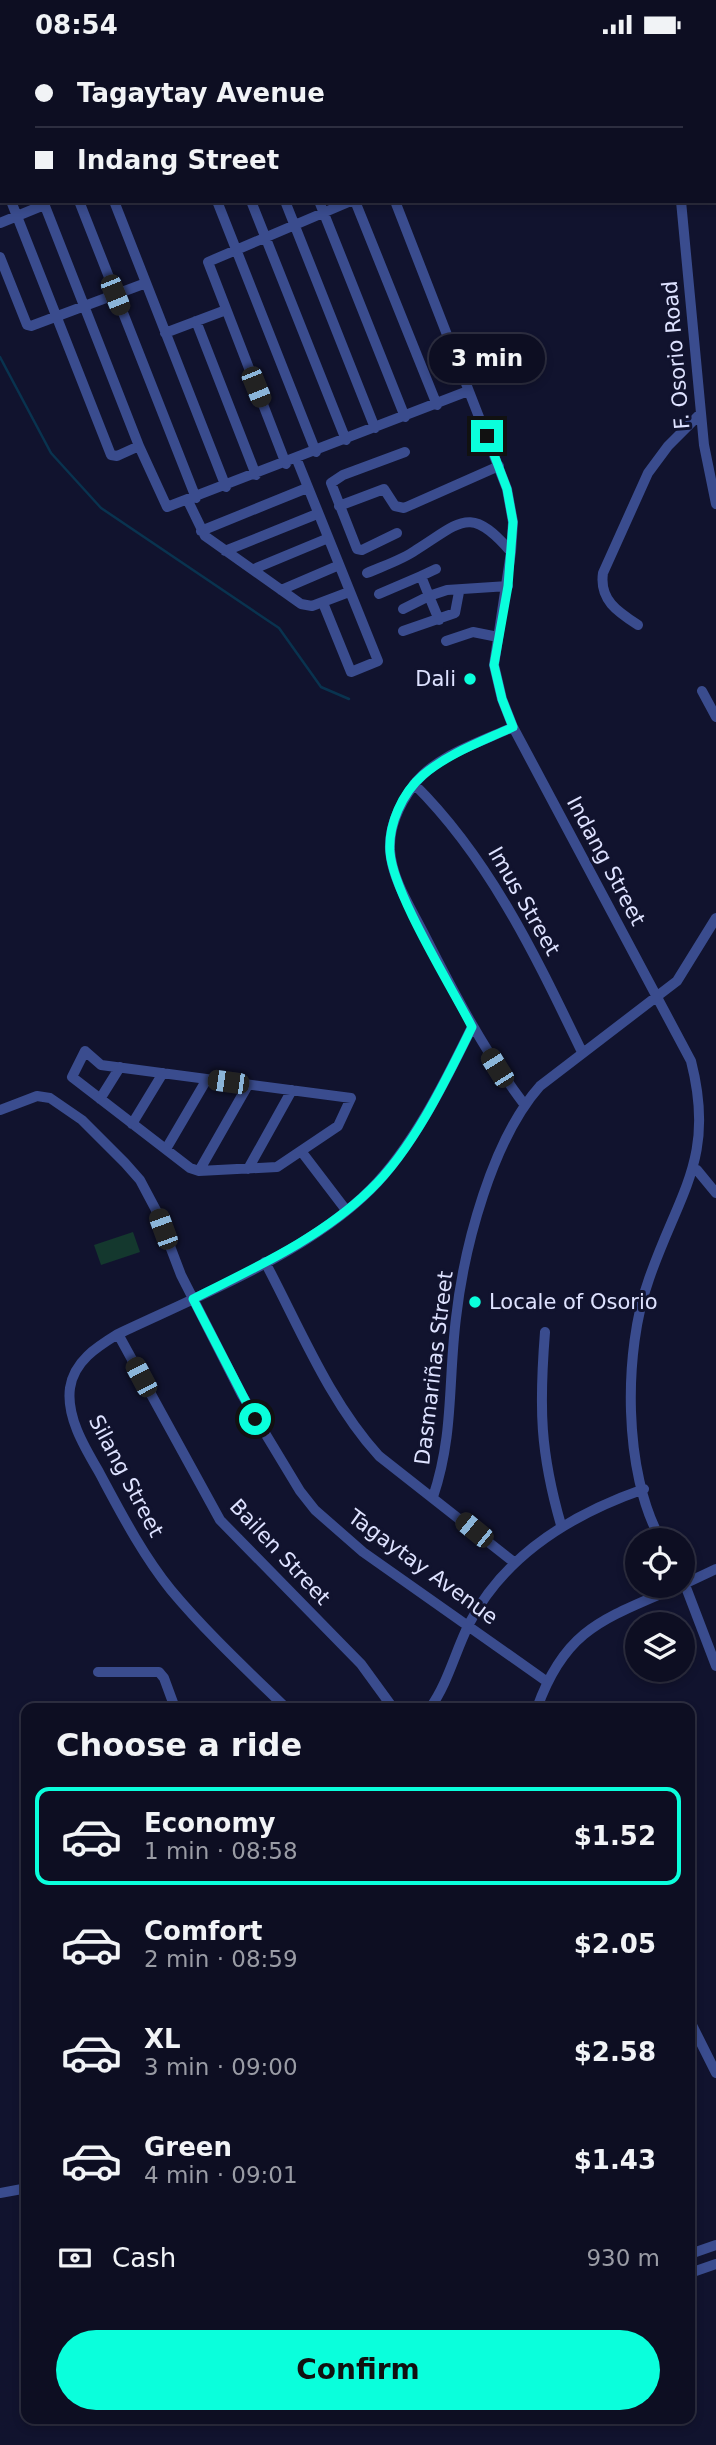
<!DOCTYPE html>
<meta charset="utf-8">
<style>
:root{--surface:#0d0e22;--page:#16172a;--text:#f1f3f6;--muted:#9a9ca5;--line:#2d2e40;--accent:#0affdc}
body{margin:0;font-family:"DejaVu Sans",sans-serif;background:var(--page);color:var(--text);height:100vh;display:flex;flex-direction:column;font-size:26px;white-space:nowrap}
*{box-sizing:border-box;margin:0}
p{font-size:23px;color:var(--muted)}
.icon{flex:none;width:38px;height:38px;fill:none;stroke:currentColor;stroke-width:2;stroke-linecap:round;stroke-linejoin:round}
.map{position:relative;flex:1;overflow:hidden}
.panel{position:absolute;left:21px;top:1654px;width:674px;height:721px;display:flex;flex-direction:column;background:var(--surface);border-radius:14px;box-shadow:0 4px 10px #0003,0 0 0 2px var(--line)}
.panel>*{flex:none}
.hud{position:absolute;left:0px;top:0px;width:718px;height:154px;box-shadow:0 4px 10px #0003,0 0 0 2px var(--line);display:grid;align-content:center;height:154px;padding:0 35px;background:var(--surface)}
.buttons{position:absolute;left:625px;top:1479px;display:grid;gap:14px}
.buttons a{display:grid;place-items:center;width:70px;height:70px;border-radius:50%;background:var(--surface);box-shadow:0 4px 10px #0003,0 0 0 2px var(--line);font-size:35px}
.end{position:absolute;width:32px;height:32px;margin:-16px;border:9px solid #0affdc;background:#111;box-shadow:0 0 0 4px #111}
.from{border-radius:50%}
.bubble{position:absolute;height:49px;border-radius:24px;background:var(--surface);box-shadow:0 4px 10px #0003,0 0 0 2px var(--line);font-size:23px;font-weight:800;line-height:49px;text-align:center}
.car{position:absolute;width:21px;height:42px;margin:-21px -10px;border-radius:9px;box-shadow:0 0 5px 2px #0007;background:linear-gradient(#222 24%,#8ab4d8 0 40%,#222 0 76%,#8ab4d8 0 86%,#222 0)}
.hud b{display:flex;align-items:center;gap:24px;height:66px;font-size:26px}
.hud b+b{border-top:2px solid var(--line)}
.hud i{width:18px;height:18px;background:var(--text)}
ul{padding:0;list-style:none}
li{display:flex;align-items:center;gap:21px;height:98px;margin:0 14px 10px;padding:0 21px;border:4px solid transparent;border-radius:14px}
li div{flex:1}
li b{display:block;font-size:26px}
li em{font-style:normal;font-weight:800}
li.active{border-color:var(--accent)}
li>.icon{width:63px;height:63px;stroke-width:1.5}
h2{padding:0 35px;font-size:32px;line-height:84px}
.pay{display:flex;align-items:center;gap:18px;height:77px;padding:0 35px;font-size:26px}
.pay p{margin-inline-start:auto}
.primary-button{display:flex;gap:14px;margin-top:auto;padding:14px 35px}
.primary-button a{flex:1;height:80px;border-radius:42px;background:var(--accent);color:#111;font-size:28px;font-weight:800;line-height:80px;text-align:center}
.status{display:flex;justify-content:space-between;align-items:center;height:49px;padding:0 35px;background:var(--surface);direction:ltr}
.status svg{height:19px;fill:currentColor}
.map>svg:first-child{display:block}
</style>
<div class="status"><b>08:54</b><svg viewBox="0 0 49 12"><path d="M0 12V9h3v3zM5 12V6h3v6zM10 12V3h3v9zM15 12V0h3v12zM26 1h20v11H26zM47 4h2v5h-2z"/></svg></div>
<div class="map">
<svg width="716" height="2396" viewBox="0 0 716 2396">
<rect width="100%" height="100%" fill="#11132e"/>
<path fill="#14382e" d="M133 1183 140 1203 101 1216 94 1196Z"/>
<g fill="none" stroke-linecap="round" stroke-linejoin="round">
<path stroke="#09334f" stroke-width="2.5" d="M0 308 51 404 101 459 279 579 321 638 349 650"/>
<path stroke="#3a4c8e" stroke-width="10" d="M20 0V2
M53 0 54 2
M88 0 89 2
M122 0 123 2
M191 0V2
M226 0 227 2
M335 0 336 2
M588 0 590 2
M144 2 149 0
M0 40 2 44
M0 59 2 58
M0 123 2 127
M11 152 111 406 117 407 139 397
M43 152 139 397 167 458 468 342
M79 152 196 449
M114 152 226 438
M217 152 316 403
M251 152 346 391
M285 152 375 379
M319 152 405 368
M355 152 437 356
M395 152 507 440 513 473 511 503 494 616 502 650 513 678 691 1012C716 1109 679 1143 649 1230 623 1302 623 1424 661 1491
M681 152 704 396 716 455
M0 174 44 156
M0 208 27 276 31 277 146 234
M196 272 256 426
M165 284 226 261
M297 411 378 612 351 623 323 554
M286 415 208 213 351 152
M188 452 205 487 301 555 312 557 349 543
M339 457 384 440 395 457 404 459 499 417
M201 482 307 439
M397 484 362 501 357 500 331 434 343 426 405 403
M225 502 317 465
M254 520 326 490
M367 524C383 517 402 511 416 501 461 473 470 455 511 503
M421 527 436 520
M281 541 337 517
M379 545 421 527 429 547 403 560
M439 571 429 547 447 541 508 537
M638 576C618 563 599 551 603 524L648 424 668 397 701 364
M403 582 455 564 459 543
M446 592 473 583 498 588
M702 642 716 668
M513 678C481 693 434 707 413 737 399 756 389 778 390 801 392 831 411 859 424 885 454 944 484 1002 524 1055
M414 735C490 810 536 908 582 1003
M85 1002 101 1016 351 1049 338 1077 277 1118 199 1122 190 1119 72 1028Z
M100 1050 120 1018
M0 1061 37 1047 50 1049 82 1071 125 1114 140 1131 157 1163 181 1226 242 1346 300 1442 315 1461 363 1503 546 1632
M132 1075 163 1024
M166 1100 207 1030
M301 1102 346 1161
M248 1120 292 1041
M697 1121 716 1144
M199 1122 248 1036
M265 1213C300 1279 329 1352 379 1407L515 1514
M545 1283C539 1359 540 1403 561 1476
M118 1285 220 1471 361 1615 393 1659
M433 1448C454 1386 448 1333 456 1269 464 1198 492 1091 540 1037L677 932 716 869
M682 1528 716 1617
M682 1536 716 1520
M98 1623H159L164 1629 175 1659
M286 1659C247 1621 206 1583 171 1541 142 1505 121 1464 99 1423 85 1399 66 1368 70 1339 74 1312 97 1298 118 1285 198 1247 309 1203 371 1140 413 1098 446 1031 472 978
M430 1659C448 1634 455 1603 469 1575 505 1505 572 1465 644 1440
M537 1659C566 1577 607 1569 681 1536
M690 1972 716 2024
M0 2144 22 2140
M690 2205 716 2196
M690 2224 716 2215"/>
</g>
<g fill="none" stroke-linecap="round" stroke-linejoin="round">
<path stroke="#0affdc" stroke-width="9" d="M255 1370 193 1250C254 1219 321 1189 370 1141 413 1100 446 1031 472 978 451 937 393 844 390 803 388 776 402 744 423 726 449 704 483 692 513 678L502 650 494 616 508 537 513 473 507 440 487 387"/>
</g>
<g fill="#0affdc" stroke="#11132e" stroke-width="2.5">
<circle cx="470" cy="630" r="7"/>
<circle cx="475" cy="1253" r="7"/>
</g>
<g text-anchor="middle" stroke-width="6" stroke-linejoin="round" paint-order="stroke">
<g font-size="21" fill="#dee2ff" stroke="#11132e">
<text transform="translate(676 306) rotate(-95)" y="7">F. Osorio Road</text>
<text transform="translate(606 812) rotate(62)" y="7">Indang Street</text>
<text transform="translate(524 852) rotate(60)" y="7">Imus Street</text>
<text transform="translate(434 1319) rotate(-83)" y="7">Dasmariñas Street</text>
<text transform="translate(126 1427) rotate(62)" y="7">Silang Street</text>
<text transform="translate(280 1503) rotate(47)" y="7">Bailen Street</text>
<text transform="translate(423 1518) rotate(36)" y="7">Tagaytay Avenue</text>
</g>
<g font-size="21" fill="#dee2ff" stroke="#11132e" text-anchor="end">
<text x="456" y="637">Dali</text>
<text x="489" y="1260" text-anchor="start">Locale of Osorio</text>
</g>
</g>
</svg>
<div class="buttons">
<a><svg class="icon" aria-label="locate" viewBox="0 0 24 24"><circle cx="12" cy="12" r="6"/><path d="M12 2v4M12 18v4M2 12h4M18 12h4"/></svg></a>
<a><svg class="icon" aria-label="layers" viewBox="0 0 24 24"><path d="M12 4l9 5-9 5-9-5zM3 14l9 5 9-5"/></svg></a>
</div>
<i class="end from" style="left:255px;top:1370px"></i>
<i class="end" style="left:487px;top:387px"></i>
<div class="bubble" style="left:429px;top:285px;width:116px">3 min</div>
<i class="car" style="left:115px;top:246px;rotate:158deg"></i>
<i class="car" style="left:256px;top:338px;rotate:158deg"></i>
<i class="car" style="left:497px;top:1019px;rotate:328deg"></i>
<i class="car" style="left:228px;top:1033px;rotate:278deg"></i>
<i class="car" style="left:163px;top:1180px;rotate:340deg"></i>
<i class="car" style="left:141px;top:1328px;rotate:332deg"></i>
<i class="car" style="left:474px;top:1481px;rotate:309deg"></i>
<div class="hud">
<b><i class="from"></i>Tagaytay Avenue</b>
<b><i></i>Indang Street</b>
</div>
<section class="panel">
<h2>Choose a ride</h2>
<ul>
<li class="active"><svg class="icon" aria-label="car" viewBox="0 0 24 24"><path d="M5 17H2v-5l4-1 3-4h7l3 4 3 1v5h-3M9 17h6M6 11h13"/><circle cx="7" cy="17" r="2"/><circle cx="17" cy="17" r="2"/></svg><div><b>Economy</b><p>1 min · 08:58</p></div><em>$1.52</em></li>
<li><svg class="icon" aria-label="car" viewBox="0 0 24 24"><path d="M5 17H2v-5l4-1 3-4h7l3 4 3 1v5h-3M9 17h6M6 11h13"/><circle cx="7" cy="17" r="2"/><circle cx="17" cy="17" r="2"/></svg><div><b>Comfort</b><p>2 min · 08:59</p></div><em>$2.05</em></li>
<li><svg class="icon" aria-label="car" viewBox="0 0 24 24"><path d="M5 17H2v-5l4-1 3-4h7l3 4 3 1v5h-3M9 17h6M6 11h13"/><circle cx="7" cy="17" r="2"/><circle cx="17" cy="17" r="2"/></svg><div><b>XL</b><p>3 min · 09:00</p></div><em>$2.58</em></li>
<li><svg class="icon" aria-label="car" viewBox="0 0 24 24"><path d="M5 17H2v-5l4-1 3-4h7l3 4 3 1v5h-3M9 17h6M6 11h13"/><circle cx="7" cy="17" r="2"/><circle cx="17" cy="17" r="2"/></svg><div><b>Green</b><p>4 min · 09:01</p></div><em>$1.43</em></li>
</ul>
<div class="pay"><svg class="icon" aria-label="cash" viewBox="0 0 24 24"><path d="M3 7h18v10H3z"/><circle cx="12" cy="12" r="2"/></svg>Cash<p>930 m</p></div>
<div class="primary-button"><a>Confirm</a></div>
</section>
</div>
